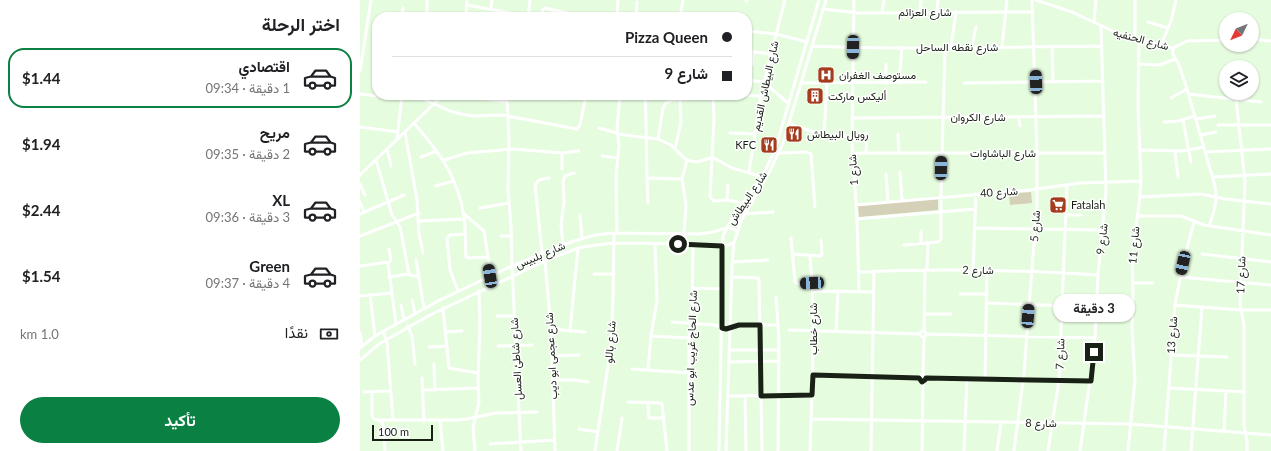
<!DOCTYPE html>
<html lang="ar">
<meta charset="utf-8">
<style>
:root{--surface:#fff;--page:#f6f6f6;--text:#202124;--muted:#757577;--line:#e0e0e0;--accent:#0b8043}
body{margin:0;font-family:Lato,Vazirmatn,sans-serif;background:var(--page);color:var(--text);direction:rtl;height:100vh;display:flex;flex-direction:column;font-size:15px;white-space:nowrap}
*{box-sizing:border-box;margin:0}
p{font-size:13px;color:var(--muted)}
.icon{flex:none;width:22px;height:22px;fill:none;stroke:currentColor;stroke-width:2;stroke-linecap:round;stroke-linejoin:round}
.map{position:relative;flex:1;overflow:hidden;direction:ltr}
.side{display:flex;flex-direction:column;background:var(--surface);width:360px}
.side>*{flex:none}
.banner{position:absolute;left:12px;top:12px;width:380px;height:88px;border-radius:16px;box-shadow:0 1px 3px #0004;direction:rtl;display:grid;align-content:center;height:88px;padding:0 20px;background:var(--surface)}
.needle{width:26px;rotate:227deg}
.controls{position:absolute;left:859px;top:12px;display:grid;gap:8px}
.controls a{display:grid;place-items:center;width:40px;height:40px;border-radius:50%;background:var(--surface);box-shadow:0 1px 3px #0004;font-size:20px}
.scale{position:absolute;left:12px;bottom:10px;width:61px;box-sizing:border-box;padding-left:4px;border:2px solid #192016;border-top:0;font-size:11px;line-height:14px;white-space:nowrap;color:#192016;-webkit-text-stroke:3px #fff;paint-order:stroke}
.end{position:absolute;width:18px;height:18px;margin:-9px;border:5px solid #192016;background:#fff;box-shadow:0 0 0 2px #fff}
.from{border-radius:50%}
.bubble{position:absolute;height:28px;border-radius:14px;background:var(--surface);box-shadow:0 1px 3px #0004;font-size:13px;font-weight:700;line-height:28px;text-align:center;direction:rtl}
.car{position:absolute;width:12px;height:24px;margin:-12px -6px;border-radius:5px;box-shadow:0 0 3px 1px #0007;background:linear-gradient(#222 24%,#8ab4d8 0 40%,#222 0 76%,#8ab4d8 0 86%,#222 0)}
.banner b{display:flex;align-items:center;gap:14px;height:38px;font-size:15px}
.banner b+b{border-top:1px solid var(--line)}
.banner i{width:10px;height:10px;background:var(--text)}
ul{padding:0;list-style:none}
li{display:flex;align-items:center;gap:12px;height:60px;margin:0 8px 6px;padding:0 12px;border:2px solid transparent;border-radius:16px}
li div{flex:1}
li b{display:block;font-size:15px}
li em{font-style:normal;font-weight:700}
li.active{border-color:var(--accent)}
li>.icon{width:36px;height:36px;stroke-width:1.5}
h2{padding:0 20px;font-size:18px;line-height:48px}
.pay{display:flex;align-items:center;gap:10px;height:44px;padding:0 20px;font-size:15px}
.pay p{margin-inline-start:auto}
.primary-button{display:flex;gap:8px;margin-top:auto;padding:8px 20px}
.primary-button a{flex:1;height:46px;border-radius:24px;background:var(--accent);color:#fff;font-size:16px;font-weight:700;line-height:46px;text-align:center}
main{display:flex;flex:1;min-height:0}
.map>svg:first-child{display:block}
</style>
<main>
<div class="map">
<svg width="911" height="451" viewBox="0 0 911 451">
<rect width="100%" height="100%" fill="#e6fcdf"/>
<path fill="#d5d0b8" d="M671 192 672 203 650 205 649 194Z
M578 198V210L499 217 498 206Z"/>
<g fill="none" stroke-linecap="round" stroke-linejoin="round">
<path stroke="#fff" stroke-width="3" d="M494 0 492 145 497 219 499 292
M676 0 712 12 757 33 811 48 815 47 827 41 866 40
M386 1 387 0
M107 5 171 17
M131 9 132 0
M463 9 499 13 673 12
M522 12 524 0
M560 12 561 0
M577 12 578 0
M168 16 170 0
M276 16 286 17
M42 17 43 8
M67 17V0
M106 17 107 0
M182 17 183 10 185 8 224 17
M257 17 258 0
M276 17 277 2
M320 17 323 0
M734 22 736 0
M788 22 808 28
M387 31 416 34 447 42
M775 38V0
M892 39 911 41
M801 45 811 21 816 0
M452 46C549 50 645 47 742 46
M692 46 693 82
M591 47 596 12
M612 47 616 27
M642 47 647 0
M813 48V54L819 65 827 89 855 186C858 201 854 212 849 226
M387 51 411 54
M779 64 800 65 815 59
M387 68 392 65 393 52
M0 71 11 0
M387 80 404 82 429 104
M441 83 566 82
M526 83V64
M539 83 542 47
M604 83 743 81
M0 94 42 99
M828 94 901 102
M54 95 90 111 101 114 113 116 142 115 217 129 220 125 226 95
M102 95 147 102
M147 95 149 140 148 189 151 226 152 266 161 451
M181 95 204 99
M252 95 260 96
M285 95C287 131 286 167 288 203
M353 95 354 119 350 197 354 201 367 200 383 203
M382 95 401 96
M811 98 827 89
M876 99 885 181 880 303 884 326V425L887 441V451
M659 117 660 126
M492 118 744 116
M836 119 855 116
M823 120 831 162
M804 122 818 121 835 116
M54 123C80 154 98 176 104 217 106 230 105 244 106 257L108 258 128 257
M429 124 464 135 492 137
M858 125H911
M0 127 38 132
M239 128 264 135 298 139 311 145 324 158 330 161 337 162 350 158H354L372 168 403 177
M45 132 57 200 59 234 63 253
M370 133 395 134
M538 134 539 153
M464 135 467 83
M841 135 856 132
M298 139 303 108 306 103 312 100 353 97
M37 140 42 95
M315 148 321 123 320 95
M27 149 31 166
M780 150 822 151 844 147
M815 151 818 177
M846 152 911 149
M419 153 447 152 451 154 455 207
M492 153H745
M506 153 507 133
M242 156 258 158
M61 157 77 151
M16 160 32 215 40 227 49 274
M84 160 107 153 153 149 202 153 219 151
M202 169V153
M389 172 401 96 411 54 425 0
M540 172 542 201
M526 174 528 202
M0 175 83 95
M853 177 911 174
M287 178 322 179
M0 184 5 195
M75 186 94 181
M780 197 841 194 865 199 911 204
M367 200 368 185
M0 202 4 212
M496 205 670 190 720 183 781 181
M120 208 149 203
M0 214 44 195
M104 214 124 231 131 276
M384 214 413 212
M220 215 222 238
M706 215H721
M777 216H821L844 225 911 235
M497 219 615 209
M59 221 104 219
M615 228 743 230
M561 231V243
M257 233 256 177 259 146 257 128 260 95
M324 233 326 205 322 179 327 160
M0 236 59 213
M141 236H152
M431 238 435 282 439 284 453 283
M203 244 201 225 204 202 203 181 205 176 214 173
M544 245 578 242 581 239V197L585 47
M182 253 175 185 179 180 189 178
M433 254 461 256 462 254 461 240
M842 254 911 262
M56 260 64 308
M185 261 191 329 195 451
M372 262 408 260
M28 263 36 324
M0 266 29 262 31 260 29 249
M567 270 568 243
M613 270 616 194
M499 272C579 268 658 270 738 275
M234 274H254
M29 277 48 274 53 276H59
M371 277 398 278 399 280 402 451
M820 277 911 285
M773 283H793
M332 288 363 289
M98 291 90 270 87 239 90 235 105 234
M453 291 514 292
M600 294H627
M10 295 15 336
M0 296 32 293
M416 297 419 339 418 451
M52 300 55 313
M627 303 736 307
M41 305 44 319
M815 305 881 310H911
M83 308 89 368 118 373
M564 314H591
M137 316H154
M312 322 355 325 366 329 379 325H418
M48 326 52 336 55 364
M191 329 225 332
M429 330 559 334
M560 334a3 3 0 1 1 6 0a3 3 0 1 1-6 0Z
M23 331 27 342 33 420
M210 331 218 248
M476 331 478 291
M564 331 565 270
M85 332 102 331
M0 333 2 346
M566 334 735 338
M291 336 329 338
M138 346 172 345
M69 347 87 346
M0 348 15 336 78 301 152 266 214 241 235 235 254 233 340 234C344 233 349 233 353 232 362 230 370 224 377 232
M369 350H418
M811 355 867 357
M192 356 219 355
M0 360 19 344 70 315 185 261 218 248 236 245 254 243 342 244 365 246 374 243
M369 362 418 361
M74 364 75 390
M272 369 329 373
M288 370 291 336 297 301 295 244
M560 378a3 3 0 1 1 6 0a3 3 0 1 1-6 0Z
M453 375 559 378
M563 375 564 337
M62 378 64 421
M566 378 731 381
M625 379 627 270
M193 380H214L228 382
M809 388 885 392
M62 390 118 388
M4 392 31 391
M12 392V416L14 419 21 421 23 424 25 451
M368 396 452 395
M385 396 386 451
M268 402 300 403 302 404 307 451
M288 402 289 418H304
M451 419 771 424 911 435
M19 420H96L107 419 135 413 177 412
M80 421 83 451
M219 429 238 432
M864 431 866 391
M130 444 194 440
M115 451 113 428 119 402 118 381 120 325 119 291
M235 451 251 346 253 296 254 233
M257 451 262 418
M329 451V338L332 307 333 244
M359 451 363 236 372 218 402 177 415 150 459 0
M366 451 372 266 374 243 381 221 410 171 423 143 466 0
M450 451C452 386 456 321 450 256
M511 451 514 271
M562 451 563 382
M604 451 607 379
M637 451 641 422
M654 451 664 373 677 203V153L672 0
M688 451 699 380 707 185
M720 451 732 366 735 338 738 275 746 191 741 27
M768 451 775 380 772 328 773 291 772 254 779 205 781 181 778 105 779 39
M804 451 815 305 823 263 834 222
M831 451 842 307"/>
</g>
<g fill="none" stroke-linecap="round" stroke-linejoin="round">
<path stroke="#192016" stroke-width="5" d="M318 244 362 246V328L366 329 379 325H400L401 396 452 395 453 375 559 378 562 382 565 380 566 378 731 381 734 352"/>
</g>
<defs>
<g id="hospital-square" transform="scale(0.9)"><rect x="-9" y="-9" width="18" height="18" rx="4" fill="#a43c1e" stroke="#fff"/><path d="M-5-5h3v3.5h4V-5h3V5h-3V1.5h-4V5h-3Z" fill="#fff"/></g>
<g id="building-square" transform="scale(0.9)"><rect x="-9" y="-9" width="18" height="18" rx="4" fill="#a43c1e" stroke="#fff"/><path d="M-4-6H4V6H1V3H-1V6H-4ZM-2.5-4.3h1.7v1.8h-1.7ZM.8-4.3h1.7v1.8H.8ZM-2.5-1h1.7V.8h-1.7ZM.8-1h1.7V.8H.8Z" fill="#fff"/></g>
<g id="restaurant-square" transform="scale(0.9)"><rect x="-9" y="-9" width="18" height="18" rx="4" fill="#a43c1e" stroke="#fff"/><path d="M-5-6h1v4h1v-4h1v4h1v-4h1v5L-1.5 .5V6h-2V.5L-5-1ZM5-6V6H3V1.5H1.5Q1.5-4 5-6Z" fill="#fff"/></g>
<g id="supermarket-square" transform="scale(0.9)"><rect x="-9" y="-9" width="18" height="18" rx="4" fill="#a43c1e" stroke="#fff"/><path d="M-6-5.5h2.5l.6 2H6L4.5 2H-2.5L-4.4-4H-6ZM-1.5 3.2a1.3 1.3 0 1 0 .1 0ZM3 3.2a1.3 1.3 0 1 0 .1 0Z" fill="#fff"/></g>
</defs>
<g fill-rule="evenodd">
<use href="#hospital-square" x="466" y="75"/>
<use href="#building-square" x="455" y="96"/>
<use href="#restaurant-square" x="434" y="134"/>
<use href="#restaurant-square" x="409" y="145"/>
<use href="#supermarket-square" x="698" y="205"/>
</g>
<g text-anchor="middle" stroke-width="3" stroke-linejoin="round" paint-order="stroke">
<g font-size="11" fill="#192016" stroke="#fff">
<text x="565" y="16">شارع العزائم</text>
<text transform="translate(781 39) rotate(15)" y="4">شارع الحنفيه</text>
<text x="597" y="51">شارع نقطه الساحل</text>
<text transform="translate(405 86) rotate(-78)" y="4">شارع البيطاش القديم</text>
<text x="618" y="121">شارع الكروان</text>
<text x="643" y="157">شارع الباشاوات</text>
<text transform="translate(493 170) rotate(-94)" y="4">شارع 1</text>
<text transform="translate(639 192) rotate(-4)" y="4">شارع 40</text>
<text transform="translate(387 198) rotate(-56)" y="4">شارع البيطاش</text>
<text transform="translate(675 226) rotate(-86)" y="4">شارع 5</text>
<text transform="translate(742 239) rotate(-83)" y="4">شارع 9</text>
<text transform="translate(774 245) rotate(-85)" y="4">شارع 11</text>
<text transform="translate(180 255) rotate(-23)" y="4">شارع بلبيس</text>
<text transform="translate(618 270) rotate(1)" y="4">شارع 2</text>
<text transform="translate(881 275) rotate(-88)" y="4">شارع 17</text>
<text transform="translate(453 329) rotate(-90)" y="4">شارع خطاب</text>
<text transform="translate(812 335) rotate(-86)" y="4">شارع 13</text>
<text transform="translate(250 342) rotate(-85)" y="4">شارع باللو</text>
<text transform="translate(331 348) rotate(-88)" y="4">شارع الحاج غريب ابو عدس</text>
<text transform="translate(700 354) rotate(-88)" y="4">شارع 7</text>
<text transform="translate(191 356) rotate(-93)" y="4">شارع عجمى ابو ديب</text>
<text transform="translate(156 359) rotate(-93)" y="4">شارع شاطئ العسل</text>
<text transform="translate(681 423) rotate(1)" y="4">شارع 8</text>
</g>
<g font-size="11" fill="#192016" stroke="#fff" text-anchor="start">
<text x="479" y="79">مستوصف الغفران</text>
<text x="468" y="100">أليكس ماركت</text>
<text x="447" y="138">رويال البيطاش</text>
<text x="396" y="149" text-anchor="end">KFC</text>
<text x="711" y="209">Fatalah</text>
</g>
</g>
</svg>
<div class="controls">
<a><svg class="needle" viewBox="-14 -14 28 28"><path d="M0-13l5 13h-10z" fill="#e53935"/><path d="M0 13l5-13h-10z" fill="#757577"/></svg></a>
<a><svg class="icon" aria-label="layers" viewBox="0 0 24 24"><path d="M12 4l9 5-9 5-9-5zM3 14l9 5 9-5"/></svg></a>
</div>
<div class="scale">100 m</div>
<i class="end from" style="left:318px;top:244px"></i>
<i class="end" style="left:734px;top:352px"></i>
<div class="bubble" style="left:693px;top:294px;width:82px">3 دقيقة</div>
<i class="car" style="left:493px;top:47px;rotate:181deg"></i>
<i class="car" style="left:676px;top:82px;rotate:358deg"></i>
<i class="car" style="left:581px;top:168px;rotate:1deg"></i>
<i class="car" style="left:823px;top:263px;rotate:192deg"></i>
<i class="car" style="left:130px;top:276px;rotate:351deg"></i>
<i class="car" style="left:452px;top:283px;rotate:267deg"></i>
<i class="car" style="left:668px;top:316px;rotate:4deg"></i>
<div class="banner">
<b><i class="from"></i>Pizza Queen</b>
<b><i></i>شارع 9</b>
</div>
</div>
<section class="side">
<h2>اختر الرحلة</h2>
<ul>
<li class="active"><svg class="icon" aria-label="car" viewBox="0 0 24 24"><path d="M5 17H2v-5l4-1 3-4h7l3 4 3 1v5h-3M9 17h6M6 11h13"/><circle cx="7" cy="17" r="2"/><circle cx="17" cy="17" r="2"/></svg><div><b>اقتصادي</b><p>1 دقيقة · 09:34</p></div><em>$1.44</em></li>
<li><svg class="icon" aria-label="car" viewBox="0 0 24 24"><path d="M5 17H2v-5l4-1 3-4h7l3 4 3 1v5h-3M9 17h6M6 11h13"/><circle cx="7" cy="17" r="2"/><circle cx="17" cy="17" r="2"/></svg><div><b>مريح</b><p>2 دقيقة · 09:35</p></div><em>$1.94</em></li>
<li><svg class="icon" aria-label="car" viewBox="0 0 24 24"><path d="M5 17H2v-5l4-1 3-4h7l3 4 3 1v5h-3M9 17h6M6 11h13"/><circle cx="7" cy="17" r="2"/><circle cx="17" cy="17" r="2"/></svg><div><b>XL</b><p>3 دقيقة · 09:36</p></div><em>$2.44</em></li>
<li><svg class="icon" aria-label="car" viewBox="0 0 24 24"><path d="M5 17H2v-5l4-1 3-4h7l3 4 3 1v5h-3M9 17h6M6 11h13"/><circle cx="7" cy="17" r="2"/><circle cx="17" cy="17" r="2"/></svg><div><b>Green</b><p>4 دقيقة · 09:37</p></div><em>$1.54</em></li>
</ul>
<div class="pay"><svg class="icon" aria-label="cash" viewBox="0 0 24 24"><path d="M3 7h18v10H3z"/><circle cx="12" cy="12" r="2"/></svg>نقدًا<p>1.0 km</p></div>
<div class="primary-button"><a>تأكيد</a></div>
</section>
</main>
